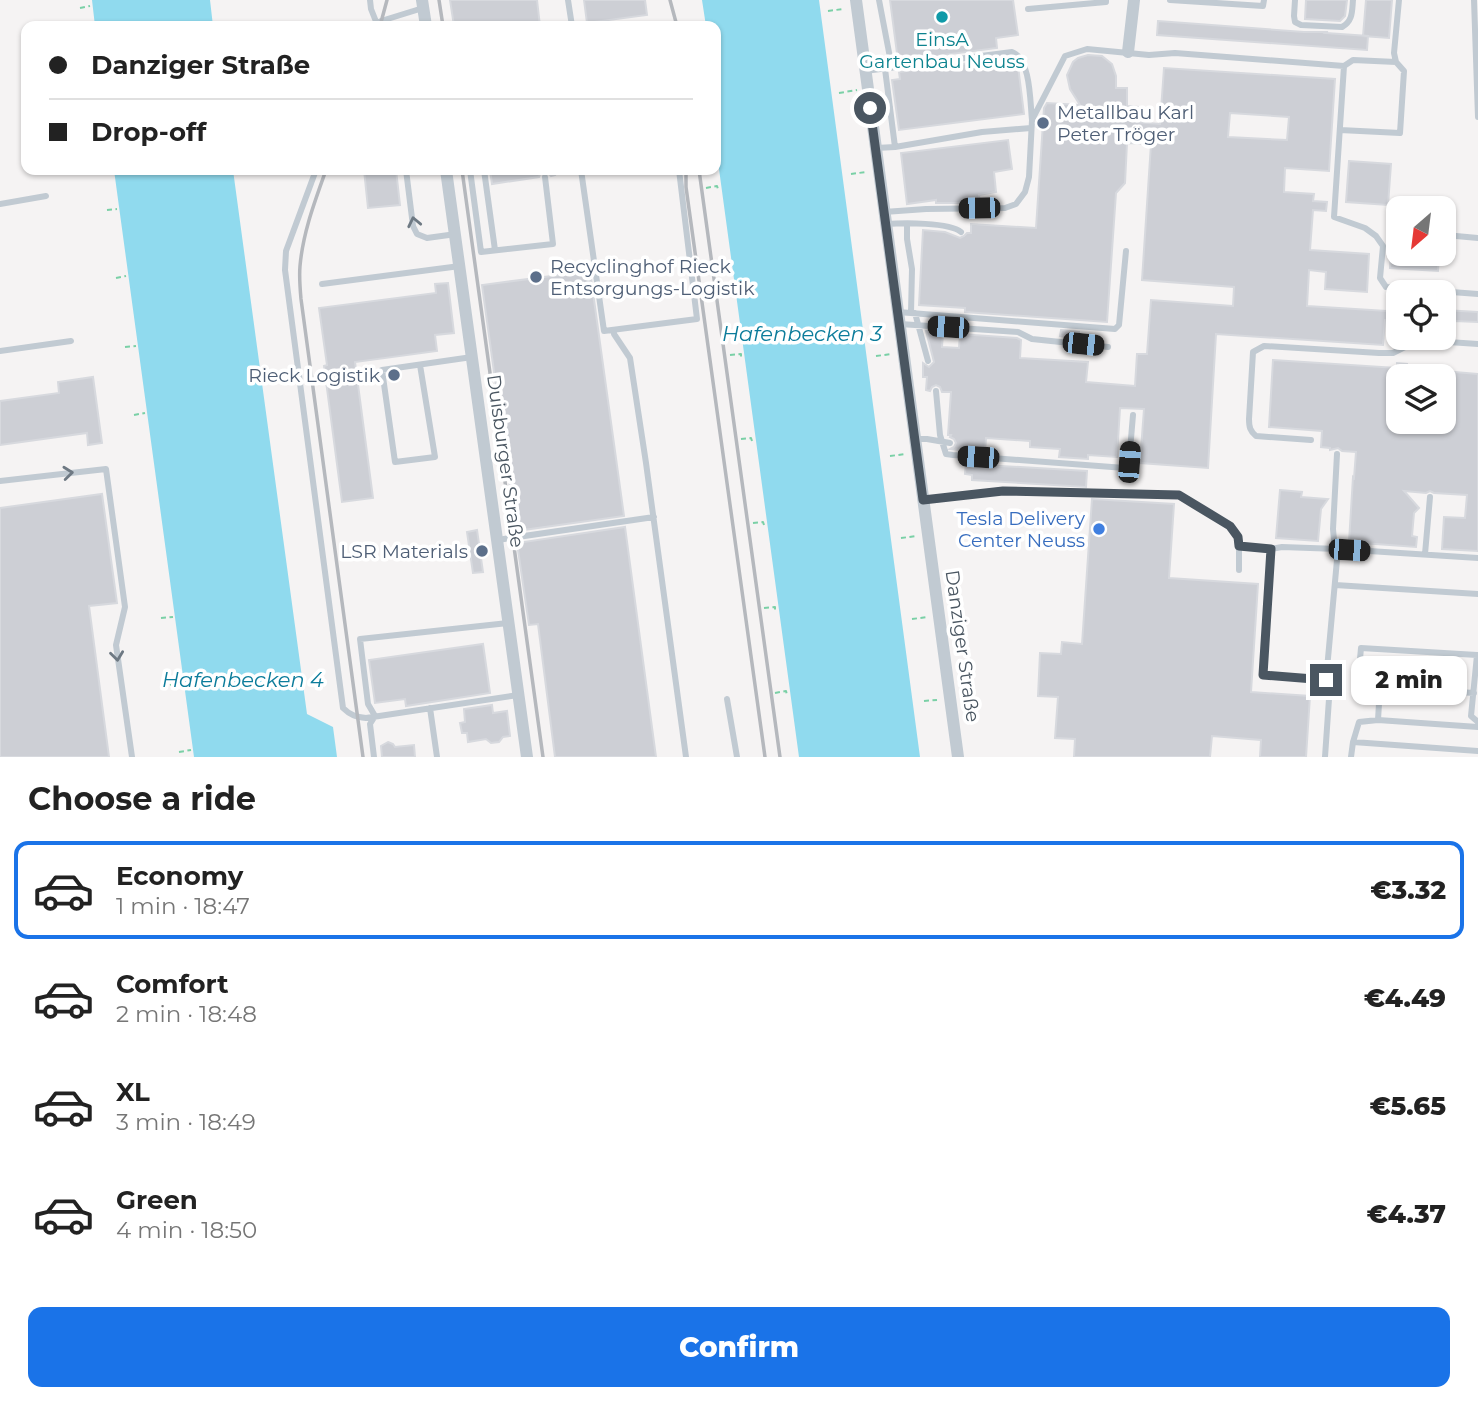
<!DOCTYPE html>
<meta charset="utf-8">
<style>
:root{--surface:#fff;--page:#f2f2f2;--text:#222;--muted:#767676;--line:#e0e0e0;--accent:#1a73e8}
body{margin:0;font-family:Montserrat,sans-serif;background:var(--page);color:var(--text);height:100vh;display:flex;flex-direction:column;font-size:26px;white-space:nowrap}
*{box-sizing:border-box;margin:0}
p{font-size:23px;color:var(--muted)}
.icon{flex:none;width:38px;height:38px;fill:none;stroke:currentColor;stroke-width:2;stroke-linecap:round;stroke-linejoin:round}
.map{position:relative;height:757px;overflow:hidden}
.details{display:flex;flex-direction:column;background:var(--surface);flex:1}
.details>*{flex:none}
.top-card{position:absolute;left:21px;top:21px;width:700px;height:154px;border-radius:14px;box-shadow:0 2px 5px #0004;display:grid;align-content:center;height:154px;padding:0 28px;background:var(--surface)}
.needle{width:46px;rotate:208deg}
.tools{position:absolute;left:1386px;top:196px;display:grid;gap:14px}
.tools a{display:grid;place-items:center;width:70px;height:70px;border-radius:14px;background:var(--surface);box-shadow:0 2px 5px #0004;font-size:35px}
.end{position:absolute;width:32px;height:32px;margin:-16px;border:9px solid #4a5661;background:#fff;box-shadow:0 0 0 4px #fff}
.from{border-radius:50%}
.bubble{position:absolute;height:49px;border-radius:14px;background:var(--surface);box-shadow:0 2px 5px #0004;font-size:23px;font-weight:800;line-height:49px;text-align:center}
.car{position:absolute;width:21px;height:42px;margin:-21px -10px;border-radius:9px;box-shadow:0 0 5px 2px #0007;background:linear-gradient(#222 24%,#8ab4d8 0 40%,#222 0 76%,#8ab4d8 0 86%,#222 0)}
.top-card b{display:flex;align-items:center;gap:24px;height:66px;font-size:26px}
.top-card b+b{border-top:2px solid var(--line)}
.top-card i{width:18px;height:18px;background:var(--text)}
ul{padding:0;list-style:none}
li{display:flex;align-items:center;gap:21px;height:98px;margin:0 14px 10px;padding:0 14px;border:4px solid transparent;border-radius:14px}
li div{flex:1}
li b{display:block;font-size:26px}
li em{font-style:normal;font-weight:800}
li.on{border-color:var(--accent)}
li>.icon{width:63px;height:63px;stroke-width:1.5}
h2{padding:0 28px;font-size:32px;line-height:84px}
.action{display:flex;gap:14px;margin-top:auto;padding:14px 28px}
.action a{flex:1;height:80px;border-radius:14px;background:var(--accent);color:#fff;font-size:28px;font-weight:800;line-height:80px;text-align:center}
.map>svg:first-child{display:block}
</style>
<div class="map">
<svg width="1478" height="757" viewBox="0 0 1478 757">
<rect width="100%" height="100%" fill="#f5f3f3"/>
<path fill="#90daee" d="M92 0H210L213 26H95Z
M702 0H819L920 757H799L716 147V26H706Z
M114 170H233L307 714 333 727 337 757H194Z"/>
<path fill="#cdcfd5" stroke="#d7d9de" stroke-width="2" fill-rule="evenodd" d="M450 0H537L540 26H454Z
M584 0H645L647 15 587 23Z
M890 0H1013L1018 35 996 38 997 48 898 61Z
M1306 0H1347L1345 16 1340 21 1305 19Z
M1366 0H1392L1389 38 1363 36Z
M1158 21 1304 32H1328L1326 33 1368 36 1367 50 1157 35Z
M1088 55 1102 56 1112 64 1116 76V88H1127V106L1138 107 1137 122 1160 124 1164 68 1335 79 1329 171 1285 168 1284 192 1314 194 1313 201 1327 202 1326 211 1313 210 1310 250 1369 254 1367 292 1325 289 1326 272 1309 270 1307 306 1387 311V306L1398 307V321L1385 320 1383 345 1216 334 1208 468 1140 463 1144 409 1120 408 1117 457 1088 455V459L1059 457 1060 449 1030 447V441L986 438 985 452 950 449 954 447 956 443 954 439 950 437 951 435H948L951 392H942L940 387 936 385 932 387 930 391 926 390 927 377H923V363L929 367 934 362 926 331 943 333 942 347 959 348 960 334 1017 338 1021 340 1020 358 1088 362 1086 382 1135 386 1137 354H1147L1151 300 1233 306 1234 287 1142 280 1151 144 1127 143 1125 183 1116 193 1107 322 965 312V308L919 305 923 230 945 232 960 238 964 236 967 233H971V224L1036 228 1044 108 1047 103 1080 105 1070 89 1067 75 1073 62 1078 58ZM1230 113 1289 117 1287 140 1228 137Z
M999 59 1000 65 1016 63 1018 66 1024 114 899 130 892 80 900 79 899 72Z
M1008 140 1012 169 994 172 996 192 979 195 980 203H936V200L907 204 901 153Z
M1349 161 1391 164 1388 205 1346 202Z
M364 170H396L400 205 368 208Z
M490 170H554L555 175 551 176 548 172H544L540 174 539 177 492 184Z
M1391 254H1439L1438 271 1390 268Z
M590 271 624 516 516 531 482 285Z
M448 283 454 333 435 335 437 351 355 362 373 498 342 502 324 366 327 365 319 308 436 293 435 284Z
M1444 310 1478 312V322L1454 321 1453 325 1444 324Z
M1061 330 1079 332V338L1060 336Z
M1273 360 1397 368V363L1407 364V376H1398V422H1444V371L1478 374V551L1442 549 1444 517 1465 518 1467 495 1434 493 1430 491 1426 493 1404 491 1419 508 1414 513 1412 536 1417 537 1416 547 1349 542 1353 477 1354 478 1356 452 1342 451 1338 448 1330 450V448L1321 447 1322 431 1269 427Z
M93 377 102 443 88 445 87 433 0 445V401L59 393 58 382Z
M966 462 984 463V465L1087 471 1086 487 972 480V475L965 474Z
M1280 490 1302 492 1301 497 1328 499 1321 509 1318 541 1276 538Z
M102 494 117 603 89 606 109 757H0V508Z
M1092 499 1174 504 1169 578 1258 584 1251 692 1310 696 1306 757H1260L1261 740 1212 736 1210 757H1074L1075 739 1055 738 1058 697 1038 696 1040 653 1061 654 1062 642 1082 644Z
M625 527 656 757H555L538 624 529 625 517 543Z
M477 530 483 572 473 573 467 532Z
M483 644 490 693 406 706 405 699 375 703 369 660Z
M492 705 493 713 507 711 510 736 503 737 499 742 491 743 486 739 468 742 467 733H462L460 723 465 722 464 709Z
M388 742 393 744 395 747 414 745 415 757H382L381 746Z"/>
<g fill="none" stroke-linecap="round" stroke-linejoin="round">
<path stroke="#7ad0a6" stroke-width="2" stroke-dasharray="5 3.5" stroke-linecap="butt" d="M80 8 90 6
M828 11 843 9
M839 93 857 90
M851 174 866 172
M706 188 717 186 718 189
M107 210 117 209
M717 271 729 269V272
M116 278 126 276
M125 347 136 346
M730 355 741 354V357
M876 356 892 354
M134 415 145 413
M741 439 751 438 752 441
M890 456 906 454
M753 523 763 522 764 525
M901 538 917 536
M764 608 775 607V610
M161 618 173 617
M912 619 928 617
M170 685 182 683
M775 693 786 691 787 695
M924 701 937 700
M179 752 191 750"/>
<path stroke="#c1cad2" stroke-width="6" d="M370 0 371 9 377 24
M568 0 572 26
M879 0 892 68
M1170 0 1263 6 1264 0
M1295 0 1294 16 1295 22 1301 25 1342 27C1353 21 1352 11 1353 0
M1474 0 1478 117
M1028 9 1106 2V0
M374 26 381 21 423 8
M1344 66 1353 60 1396 62
M885 69 895 147
M865 71 1012 52C1031 59 1030 102 1032 120
M870 109 890 107
M1340 130 1400 133 1404 71 1396 62 1394 53 1399 0
M876 148 895 147 982 132 1031 128
M316 170 286 251 285 270 343 708C350 715 356 717 366 718L518 695
M406 170 413 226 417 234 427 238 456 234
M470 170 481 252 553 244 545 177
M484 170 495 250
M581 170 604 331 697 319 679 170
M0 204 46 196
M884 212 926 209 1005 208 1016 204 1025 192 1029 177 1032 120 1065 56 1087 49 1149 55 1175 53 1344 66 1334 217 1365 228 1376 236 1383 246 1380 278 1386 287 1478 294
M886 224C903 223 949 222 961 232
M907 224V239L912 269 911 313
M1456 236 1478 238
M322 284 460 266
M898 312 1115 329 1119 325 1126 251
M915 313 928 361
M900 324 1018 332 1032 339 1108 347
M614 331V334L630 358 646 463 686 757
M0 351 71 341
M420 365 435 457 395 462 382 370 472 357
M936 391 940 435 946 454 953 455 1125 468 1129 462 1133 415
M915 439H927L950 443
M1311 440 1256 436C1250 431 1249 427 1249 419L1253 352 1264 346 1379 353H1393L1419 340 1478 344
M1337 454 1333 529 1334 540 1338 549 1326 680 1263 675 1271 549 1282 547 1338 549 1478 558
M0 481 106 469 125 607 116 645 132 757
M923 500 1003 490 1179 495 1230 526 1239 537V570
M497 540 654 517
M1239 546 1271 549
M1425 554 1430 497
M1335 585 1478 594
M1380 687 1474 693
M727 699 737 757
M430 708 437 757
M1378 720 1478 727
M1353 742 1478 751
M374 757 370 724 375 716 368 704 360 639 508 623
M1325 757 1329 699 1326 680
M1351 757 1353 742 1359 722 1378 720 1380 687 1358 681 1361 648 1477 655 1471 716 1478 722"/>
<path stroke="#c1cad2" stroke-width="12" d="M422 0 426 26
M856 0 958 757
M1128 52 1134 0
M446 170 527 757"/>
<path stroke="#b5b8bd" stroke-width="3.5" d="M439 0 443 26
M670 0 677 26
M380 26 387 0
M326 170C315 201 303 232 300 266 299 277 300 288 301 299L363 757
M462 170 543 757
M686 170V187L765 757
M699 170 780 757"/>
</g>
<defs><path id="oneway-chevron" d="M-2-3.5L2.5 0L-2 3.5" fill="none" stroke-width="1.6" stroke-linecap="round" stroke-linejoin="round" transform="scale(1.75)"/></defs>
<g stroke="#6e7983">
<use href="#oneway-chevron" transform="translate(414 222) rotate(-102)"/>
<use href="#oneway-chevron" transform="translate(68 473) rotate(-6)"/>
<use href="#oneway-chevron" transform="translate(117 656) rotate(83)"/>
</g>
<g fill="none" stroke-linecap="round" stroke-linejoin="round">
<path stroke="#4a5661" stroke-width="9" d="M870 108 923 500 1003 491 1179 495 1230 526 1238 537 1239 546 1271 549 1263 675 1326 680"/>
</g>
<circle fill="#0f9aa8" stroke="#fff" stroke-width="2.5" cx="942" cy="17" r="7"/>
<g fill="#5c6f8a" stroke="#fff" stroke-width="2.5">
<circle cx="1043" cy="123" r="7"/>
<circle cx="536" cy="277" r="7"/>
<circle cx="394" cy="375" r="7"/>
<circle cx="482" cy="551" r="7"/>
</g>
<circle fill="#3f7fe0" stroke="#fff" stroke-width="2.5" cx="1099" cy="529" r="7"/>
<g text-anchor="middle" stroke-width="7" stroke-linejoin="round" paint-order="stroke">
<g font-size="19" fill="#0d838f" stroke="#fff">
<text x="942" y="46">EinsA<tspan x="942" dy="22">Gartenbau Neuss</tspan></text>
</g>
<g font-size="19" fill="#4e5e75" stroke="#fff" text-anchor="start">
<text x="1057" y="119">Metallbau Karl<tspan x="1057" dy="22">Peter Tröger</tspan></text>
<text x="550" y="273">Recyclinghof Rieck<tspan x="550" dy="22">Entsorgungs-Logistik</tspan></text>
<text x="380" y="382" text-anchor="end">Rieck Logistik</text>
<text x="468" y="558" text-anchor="end">LSR Materials</text>
</g>
<g font-size="19" fill="#4a5661" stroke="#fff">
<text transform="translate(506 461) rotate(82)" y="7">Duisburger Straße</text>
<text transform="translate(963 646) rotate(82)" y="7">Danziger Straße</text>
</g>
<g font-size="19" fill="#366cbe" stroke="#fff" text-anchor="end">
<text x="1085" y="525">Tesla Delivery<tspan x="1085" dy="22">Center Neuss</tspan></text>
</g>
<g font-size="21" font-style="italic" fill="#0c7c9b" stroke="#fff">
<text x="802" y="341">Hafenbecken 3</text>
<text x="243" y="687">Hafenbecken 4</text>
</g>
</g>
</svg>
<div class="tools">
<a><svg class="needle" viewBox="-14 -14 28 28"><path d="M0-13l5 13h-10z" fill="#e53935"/><path d="M0 13l5-13h-10z" fill="#767676"/></svg></a>
<a><svg class="icon" aria-label="locate" viewBox="0 0 24 24"><circle cx="12" cy="12" r="6"/><path d="M12 2v4M12 18v4M2 12h4M18 12h4"/></svg></a>
<a><svg class="icon" aria-label="layers" viewBox="0 0 24 24"><path d="M12 4l9 5-9 5-9-5zM3 14l9 5 9-5"/></svg></a>
</div>
<i class="end from" style="left:870px;top:108px"></i>
<i class="end" style="left:1326px;top:680px"></i>
<div class="bubble" style="left:1351px;top:656px;width:116px">2 min</div>
<i class="car" style="left:979px;top:208px;rotate:269deg"></i>
<i class="car" style="left:948px;top:327px;rotate:274deg"></i>
<i class="car" style="left:1083px;top:344px;rotate:96deg"></i>
<i class="car" style="left:978px;top:457px;rotate:274deg"></i>
<i class="car" style="left:1129px;top:462px;rotate:4deg"></i>
<i class="car" style="left:1349px;top:550px;rotate:94deg"></i>
<div class="top-card">
<b><i class="from"></i>Danziger Straße</b>
<b><i></i>Drop-off</b>
</div>
</div>
<section class="details">
<h2>Choose a ride</h2>
<ul>
<li class="on"><svg class="icon" aria-label="car" viewBox="0 0 24 24"><path d="M5 17H2v-5l4-1 3-4h7l3 4 3 1v5h-3M9 17h6M6 11h13"/><circle cx="7" cy="17" r="2"/><circle cx="17" cy="17" r="2"/></svg><div><b>Economy</b><p>1 min · 18:47</p></div><em>€3.32</em></li>
<li><svg class="icon" aria-label="car" viewBox="0 0 24 24"><path d="M5 17H2v-5l4-1 3-4h7l3 4 3 1v5h-3M9 17h6M6 11h13"/><circle cx="7" cy="17" r="2"/><circle cx="17" cy="17" r="2"/></svg><div><b>Comfort</b><p>2 min · 18:48</p></div><em>€4.49</em></li>
<li><svg class="icon" aria-label="car" viewBox="0 0 24 24"><path d="M5 17H2v-5l4-1 3-4h7l3 4 3 1v5h-3M9 17h6M6 11h13"/><circle cx="7" cy="17" r="2"/><circle cx="17" cy="17" r="2"/></svg><div><b>XL</b><p>3 min · 18:49</p></div><em>€5.65</em></li>
<li><svg class="icon" aria-label="car" viewBox="0 0 24 24"><path d="M5 17H2v-5l4-1 3-4h7l3 4 3 1v5h-3M9 17h6M6 11h13"/><circle cx="7" cy="17" r="2"/><circle cx="17" cy="17" r="2"/></svg><div><b>Green</b><p>4 min · 18:50</p></div><em>€4.37</em></li>
</ul>
<div class="action"><a>Confirm</a></div>
</section>
